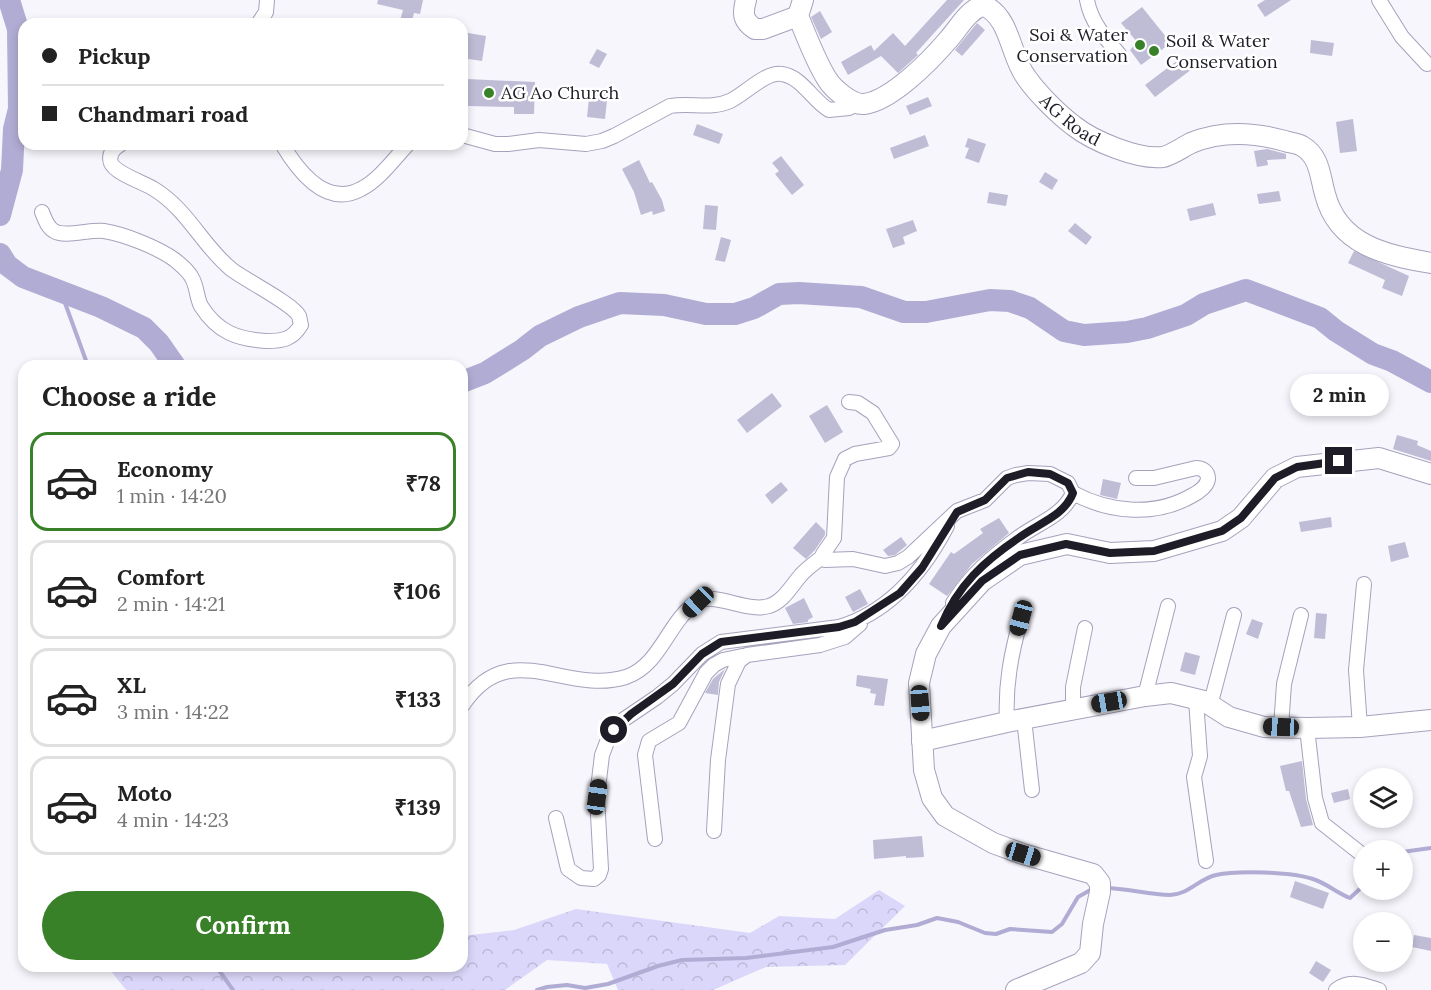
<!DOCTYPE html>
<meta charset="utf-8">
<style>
:root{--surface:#fff;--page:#f6f6f6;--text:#222;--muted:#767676;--line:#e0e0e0;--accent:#388128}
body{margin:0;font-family:Lora,serif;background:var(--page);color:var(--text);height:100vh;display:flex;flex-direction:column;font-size:22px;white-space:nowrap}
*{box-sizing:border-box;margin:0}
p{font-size:20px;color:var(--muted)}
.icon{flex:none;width:33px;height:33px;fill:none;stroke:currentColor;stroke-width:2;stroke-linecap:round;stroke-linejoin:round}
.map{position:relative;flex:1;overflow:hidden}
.sheet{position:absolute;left:18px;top:360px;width:450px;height:612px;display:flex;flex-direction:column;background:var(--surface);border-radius:18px;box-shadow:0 3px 9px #0003}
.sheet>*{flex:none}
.banner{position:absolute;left:18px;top:18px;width:450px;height:132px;border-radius:18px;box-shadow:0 3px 9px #0003;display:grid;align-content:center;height:132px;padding:0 24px;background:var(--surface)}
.buttons{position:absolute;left:1353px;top:768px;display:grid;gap:12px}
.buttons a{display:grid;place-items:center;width:60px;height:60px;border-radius:50%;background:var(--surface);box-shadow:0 3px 9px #0003;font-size:30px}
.end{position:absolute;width:27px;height:27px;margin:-14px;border:8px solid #1e1d27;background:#fff;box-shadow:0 0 0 3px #fff}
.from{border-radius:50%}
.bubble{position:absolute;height:42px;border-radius:21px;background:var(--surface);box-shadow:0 3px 9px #0003;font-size:20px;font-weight:800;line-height:42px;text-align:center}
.car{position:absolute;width:18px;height:36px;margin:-18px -9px;border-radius:8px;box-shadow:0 0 4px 2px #0007;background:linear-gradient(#222 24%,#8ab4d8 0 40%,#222 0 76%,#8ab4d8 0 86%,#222 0)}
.banner b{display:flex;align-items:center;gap:21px;height:57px;font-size:22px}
.banner b+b{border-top:2px solid var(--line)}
.banner i{width:15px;height:15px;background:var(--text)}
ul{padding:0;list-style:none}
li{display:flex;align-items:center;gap:18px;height:99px;margin:0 12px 9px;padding:0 12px;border:3px solid var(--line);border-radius:18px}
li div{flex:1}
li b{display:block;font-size:22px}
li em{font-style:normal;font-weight:800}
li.current{border-color:var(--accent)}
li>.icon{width:54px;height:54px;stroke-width:1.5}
h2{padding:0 24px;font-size:27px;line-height:72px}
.primary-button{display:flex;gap:12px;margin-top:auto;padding:12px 24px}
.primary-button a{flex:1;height:69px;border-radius:36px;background:var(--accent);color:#fff;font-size:24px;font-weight:800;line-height:69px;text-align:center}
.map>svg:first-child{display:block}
</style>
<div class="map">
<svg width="1431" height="990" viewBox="0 0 1431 990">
<defs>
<pattern id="forest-crowns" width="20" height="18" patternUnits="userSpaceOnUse" patternTransform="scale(1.5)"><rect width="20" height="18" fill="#dbd7fa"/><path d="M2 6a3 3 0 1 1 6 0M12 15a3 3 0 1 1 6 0" fill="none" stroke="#bcb8d6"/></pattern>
</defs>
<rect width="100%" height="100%" fill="#f6f6fc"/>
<path fill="url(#forest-crowns)" d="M879 890 905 906 845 965 766 967 713 990H618L607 964 547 960 505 990H126L107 966H462V936L514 930 576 909 750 933 779 916 835 919Z"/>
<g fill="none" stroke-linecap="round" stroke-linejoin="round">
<path stroke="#b1acd3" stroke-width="4" d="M61 292 88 366
M1402 852 1431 848
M1105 888C1127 888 1149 895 1170 895 1190 894 1198 879 1216 875 1238 870 1292 872 1313 879 1326 883 1337 893 1350 898L1364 885
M216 966 233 990
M537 990 547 987 567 985 585 988 608 984 658 966 682 960 746 958 833 947 885 930 917 925 937 918 958 922 985 933 996 934 1010 929 1052 932 1062 924 1078 897 1094 888"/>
<path stroke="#b1acd3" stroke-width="22" d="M0 215 12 170 14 129 19 109 18 29 9 0
M0 254 7 265 23 277 101 307 144 328 159 343 175 366
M462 382 485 373 522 350 540 336 579 317 620 303 664 305 706 314H735L754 308 779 294 799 293 861 297 904 312H926L990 300 1010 301 1030 308 1064 331 1084 335 1127 332 1147 328 1186 315 1204 304 1246 290 1320 318 1336 331 1373 354 1392 361 1431 382"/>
</g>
<path fill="#bfbcd6" d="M378 0H423L420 14 414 13 411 24H399L403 10 377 4Z
M947 0H964L916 53 918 55 898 73 881 56 848 75 841 62 871 45 874 51 893 33 905 46Z
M1265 0H1291L1265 17 1257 5Z
M1142 7 1171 43 1141 65 1130 50 1137 42 1121 23Z
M820 11 832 32 821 39 811 17Z
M977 23 985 30 962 56 955 50Z
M462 32 486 36 482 61 462 58Z
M1311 40 1334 43 1332 56 1310 53Z
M597 49 607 54 599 68 589 63Z
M1182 57 1192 69 1155 97 1145 85Z
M467 79 535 82 534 114H514V107L468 106Z
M590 89 608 91 605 119 587 117Z
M928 97 932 106 910 115 906 106Z
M1353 119 1357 151 1340 153 1336 122Z
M697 124 723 134 719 144 693 135Z
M925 135 929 146 894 159 890 148Z
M968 138 986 144 979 163 965 158 969 148 965 147Z
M1267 149 1286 154V159L1267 160 1268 165 1257 167 1254 151Z
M781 156 804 185 792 195 775 174 779 171 772 163Z
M639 160 650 183 652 182 662 200 665 211 653 215 652 211 641 215 634 192 622 169Z
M1045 172 1058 180 1052 190 1039 182Z
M1279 191 1281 201 1259 204 1257 194Z
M989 192 1008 195 1006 206 987 203Z
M1213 203 1216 215 1190 221 1187 209Z
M705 205 718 206 716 230 703 229Z
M913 220 917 231 903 237 905 244 893 248 886 229Z
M1075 223 1092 237 1086 245 1068 231Z
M721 237 731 240 725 262 715 260Z
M1354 251 1409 276 1402 296 1382 288 1385 280 1348 263Z
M772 393 782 406 747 433 737 420Z
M827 405 843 432 825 443 809 416Z
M1397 435 1418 441 1417 445 1431 451V461L1393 449Z
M1103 479 1121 483 1117 499 1100 495Z
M781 482 788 490 772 504 765 495Z
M1331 517 1332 527 1301 532 1299 522Z
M999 518 1009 533 972 564 947 596 929 584 951 552 954 554 983 533 980 529Z
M816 522 825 531V535L815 550 806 559 793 548Z
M901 537 907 545 895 555 888 556 883 550Z
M1405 542 1409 557 1391 562 1388 546Z
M860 589 868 604 853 612 845 597Z
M804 598 813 617 808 620V622L793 624 785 608Z
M1316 613 1327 614 1325 639 1314 638Z
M1252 619 1263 623 1258 639 1246 634Z
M1185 652 1200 656 1195 675 1180 671Z
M725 669 719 682 718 695 705 693 713 679Z
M857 675 888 679 884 706 874 705 876 694 870 693 871 689 856 686Z
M1302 761 1306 799 1313 825 1301 827 1289 791H1286L1280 766Z
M1348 789 1350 799 1334 803 1331 793Z
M922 836 924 857 906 858V856L874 859 873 840Z
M1295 881 1329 893 1323 909 1290 897Z
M1414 935 1431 938V951L1412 947Z
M1316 961 1331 970 1323 982 1309 973Z"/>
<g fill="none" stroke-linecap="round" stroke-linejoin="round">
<g stroke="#a5a2bc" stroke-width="16">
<path id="street" d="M1087 0C1091 22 1105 38 1119 54
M1379 0 1402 37 1427 64
M258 24 266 12 267 0
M462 135 495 144H508L539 140 586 144 602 141 614 136 670 106C691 102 710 110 730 101 745 94 766 71 782 74 802 77 813 101 829 110L849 108 856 103
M282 144C298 171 326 208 361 189 379 180 394 159 408 144
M42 212C45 219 47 227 54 231 65 238 90 229 104 231 124 234 159 248 175 260 182 266 190 272 193 280 197 288 197 299 201 306 218 333 238 339 266 341 282 341 292 340 301 325 300 322 300 319 299 316 293 304 245 280 231 269 201 244 189 211 154 189 143 182 116 174 111 163 108 154 114 148 121 144
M849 402 858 403 873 413 892 444 889 448 855 454 845 459 837 477 834 538 823 554 822 557 825 560 853 559 885 566 898 563 908 557 957 511 985 500 1007 478 1016 475 1028 473 1050 474 1068 483 1073 493C1063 516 1038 523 1019 537 993 556 970 575 953 603
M1073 493C1110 513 1156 517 1193 495 1199 492 1207 486 1208 479 1208 471 1202 468 1196 468L1154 478H1136
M1145 696 1168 606
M1196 700 1200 756 1194 777 1206 861
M462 706C509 634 564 696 626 677 661 665 668 621 697 602 714 591 747 613 769 606 783 602 792 585 801 575 807 568 815 563 822 557
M1210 706 1234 615
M1073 709V687L1085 628
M1024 719 1032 790
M1007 722C1005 685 1011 654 1021 618
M1281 727 1284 684 1301 615
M1360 727 1356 670 1364 584
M1307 728 1315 798 1322 823 1364 856
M556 818 568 869 581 878 594 879 599 875 601 869 597 797 602 755 607 742 623 720 657 697 673 684 702 654 721 642 839 627C890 612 923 572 947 526
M714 831 718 760 728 684 739 661 747 655 820 645 845 637 860 624
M655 839 645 755 649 741 679 723 706 673 714 665 723 660 747 655
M1336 990C1350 979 1364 985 1379 990"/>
</g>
<g stroke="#a5a2bc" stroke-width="22">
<g id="secondary">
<path d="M746 0C742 14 743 21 755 29H763L798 16"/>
<path id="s1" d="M803 0 798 16C807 37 815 60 827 79 833 89 852 105 864 104 891 101 931 60 948 40 959 28 966 12 983 5 1011 17 1010 56 1026 77 1037 93 1058 114 1074 126 1093 141 1138 160 1163 157 1172 155 1183 147 1191 143 1222 130 1253 132 1285 141 1290 143 1297 143 1302 146 1320 156 1320 177 1325 194 1338 245 1385 255 1431 263"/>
<path d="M922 741 1007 722 1145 696 1171 693 1204 701 1229 717 1264 727 1307 728 1360 727 1431 720"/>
<path d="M1016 990 1081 963 1090 953 1093 924 1100 892V883L1093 874 1023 854 993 843 945 816 932 798 924 770 919 683 926 654 941 626 982 581 1020 555 1067 544 1110 553 1154 551 1222 531 1241 518 1275 478 1297 467 1379 458 1431 474"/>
</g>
</g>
<use href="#street" stroke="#fff" stroke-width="14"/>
<use href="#secondary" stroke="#fff" stroke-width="20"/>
</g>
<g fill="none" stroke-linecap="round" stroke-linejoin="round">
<path stroke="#1e1d27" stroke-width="8" d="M614 730 631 714 673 684 702 654 721 642 839 627 855 622 900 593 922 568 957 512 985 500 1007 478 1028 472 1050 474 1068 483 1073 493C1064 516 1039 523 1020 537 984 561 958 585 941 626L982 581 1020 555 1066 544 1110 553 1154 551 1222 531 1241 518 1275 478 1297 467 1339 461"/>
</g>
<g fill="#388128" stroke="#fff" stroke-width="2">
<circle cx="1140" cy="45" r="6"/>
<circle cx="1154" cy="51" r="6"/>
<circle cx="489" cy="93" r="6"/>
</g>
<g text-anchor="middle" stroke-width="5" stroke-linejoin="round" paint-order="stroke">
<g font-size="18" fill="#1e1d27" stroke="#fff" text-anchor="start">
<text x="1128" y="41" text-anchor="end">Soi &amp; Water<tspan x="1128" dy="21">Conservation</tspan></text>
<text x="1166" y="47">Soil &amp; Water<tspan x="1166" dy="21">Conservation</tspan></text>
<text x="501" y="99">AG Ao Church</text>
</g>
<g font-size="18" fill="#1e1d27" stroke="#fff">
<text dy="6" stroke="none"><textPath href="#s1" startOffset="438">AG Road</textPath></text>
</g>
</g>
</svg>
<div class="buttons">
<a><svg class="icon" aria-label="layers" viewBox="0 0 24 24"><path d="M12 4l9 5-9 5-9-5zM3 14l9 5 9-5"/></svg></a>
<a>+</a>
<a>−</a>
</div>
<i class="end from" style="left:614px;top:730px"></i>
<i class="end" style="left:1339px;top:461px"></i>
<div class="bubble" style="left:1290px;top:374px;width:99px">2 min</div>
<i class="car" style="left:698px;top:602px;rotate:226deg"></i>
<i class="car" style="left:1021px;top:618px;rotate:195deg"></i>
<i class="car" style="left:1109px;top:702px;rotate:260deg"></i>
<i class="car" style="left:920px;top:703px;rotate:176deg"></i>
<i class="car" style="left:1281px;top:727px;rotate:272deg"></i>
<i class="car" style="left:597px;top:797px;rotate:8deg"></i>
<i class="car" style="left:1023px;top:854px;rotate:107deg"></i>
<div class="banner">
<b><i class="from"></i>Pickup</b>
<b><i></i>Chandmari road</b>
</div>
<section class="sheet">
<h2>Choose a ride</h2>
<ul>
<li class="current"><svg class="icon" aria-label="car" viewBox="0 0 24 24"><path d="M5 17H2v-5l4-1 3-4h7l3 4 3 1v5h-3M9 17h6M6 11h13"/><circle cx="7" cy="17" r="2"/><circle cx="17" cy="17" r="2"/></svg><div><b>Economy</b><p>1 min · 14:20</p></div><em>₹78</em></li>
<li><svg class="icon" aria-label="car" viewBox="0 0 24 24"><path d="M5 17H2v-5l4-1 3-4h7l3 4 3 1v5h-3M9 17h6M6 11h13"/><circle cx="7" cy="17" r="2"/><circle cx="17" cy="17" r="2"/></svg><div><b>Comfort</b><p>2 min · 14:21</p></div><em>₹106</em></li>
<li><svg class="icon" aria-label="car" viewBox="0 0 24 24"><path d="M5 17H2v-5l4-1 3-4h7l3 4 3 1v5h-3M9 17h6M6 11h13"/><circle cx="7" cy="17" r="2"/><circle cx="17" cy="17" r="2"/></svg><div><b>XL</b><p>3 min · 14:22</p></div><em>₹133</em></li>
<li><svg class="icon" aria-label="car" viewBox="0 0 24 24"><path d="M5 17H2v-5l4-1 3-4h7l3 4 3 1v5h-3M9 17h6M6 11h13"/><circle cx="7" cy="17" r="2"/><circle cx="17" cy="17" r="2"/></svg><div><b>Moto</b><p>4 min · 14:23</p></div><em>₹139</em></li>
</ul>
<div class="primary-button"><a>Confirm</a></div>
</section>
</div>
